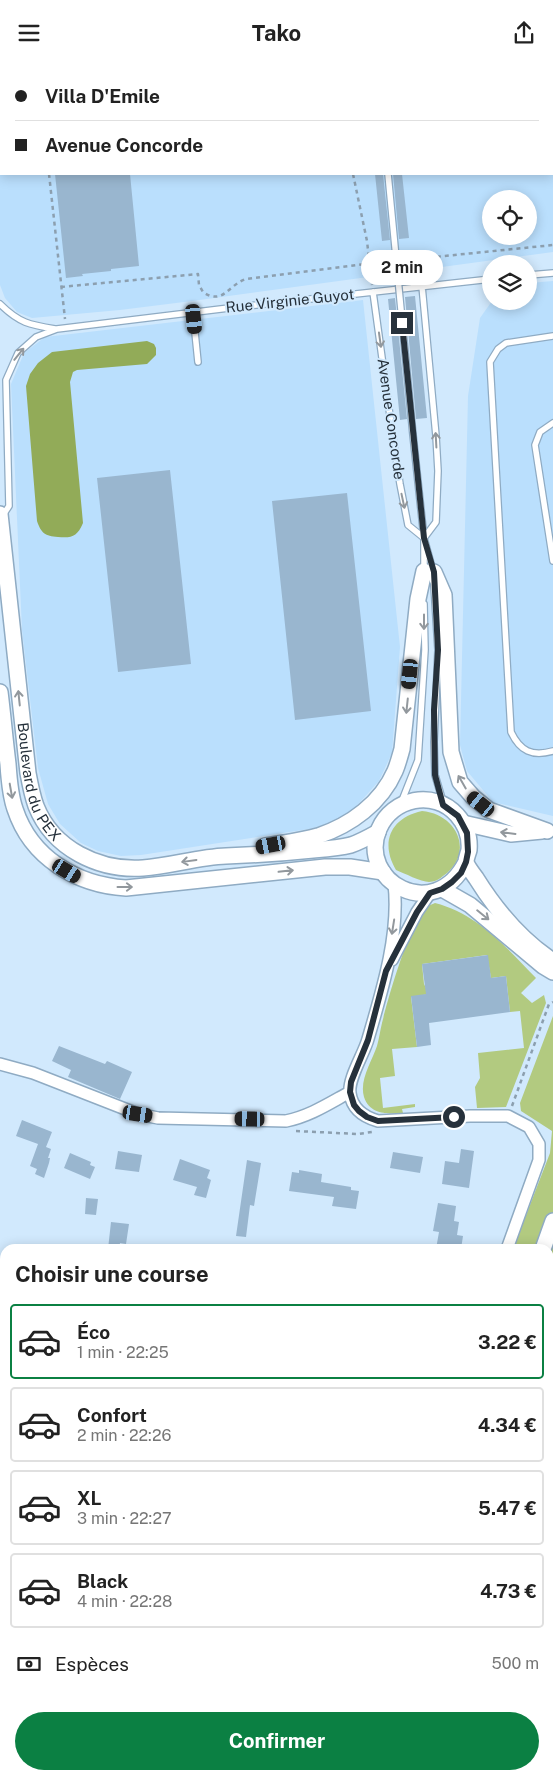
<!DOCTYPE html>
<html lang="fr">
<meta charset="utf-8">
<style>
:root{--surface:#fff;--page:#f2f2f2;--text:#222;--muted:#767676;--line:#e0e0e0;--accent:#0b8043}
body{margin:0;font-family:"Public Sans",sans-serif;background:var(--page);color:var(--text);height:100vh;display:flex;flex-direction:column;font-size:19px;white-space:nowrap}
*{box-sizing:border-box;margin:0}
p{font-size:16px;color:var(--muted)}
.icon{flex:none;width:28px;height:28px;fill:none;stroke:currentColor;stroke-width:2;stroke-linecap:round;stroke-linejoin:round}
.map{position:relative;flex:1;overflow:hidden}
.sheet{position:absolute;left:0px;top:1179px;width:554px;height:536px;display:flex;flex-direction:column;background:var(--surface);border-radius:15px 15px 0 0;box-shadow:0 2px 12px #0003}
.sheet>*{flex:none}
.top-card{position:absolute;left:0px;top:0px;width:554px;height:110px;box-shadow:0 2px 12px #0003;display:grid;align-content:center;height:110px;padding:0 15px;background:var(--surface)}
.buttons{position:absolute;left:482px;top:125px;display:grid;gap:10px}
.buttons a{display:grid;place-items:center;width:55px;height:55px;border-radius:50%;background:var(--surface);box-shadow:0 2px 12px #0003;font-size:25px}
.end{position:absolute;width:22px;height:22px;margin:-11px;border:6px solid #26313b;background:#fff;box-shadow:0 0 0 2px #fff}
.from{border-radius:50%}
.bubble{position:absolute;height:35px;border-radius:18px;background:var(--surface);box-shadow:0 2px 12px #0003;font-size:16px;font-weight:700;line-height:35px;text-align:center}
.car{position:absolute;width:15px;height:30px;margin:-15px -8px;border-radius:6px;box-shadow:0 0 4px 1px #0007;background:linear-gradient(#222 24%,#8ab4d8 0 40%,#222 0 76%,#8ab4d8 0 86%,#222 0)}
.top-card b{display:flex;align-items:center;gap:18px;height:48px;font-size:19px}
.top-card b+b{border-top:1px solid var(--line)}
.top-card i{width:12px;height:12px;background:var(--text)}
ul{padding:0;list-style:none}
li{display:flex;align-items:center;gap:15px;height:75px;margin:0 10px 8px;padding:0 5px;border:2px solid var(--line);border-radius:5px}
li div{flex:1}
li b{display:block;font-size:19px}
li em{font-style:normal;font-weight:700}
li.selected{border-color:var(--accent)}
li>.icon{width:45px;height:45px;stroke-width:1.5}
h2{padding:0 15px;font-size:22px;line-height:60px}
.pay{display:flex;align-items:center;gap:12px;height:55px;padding:0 15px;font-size:19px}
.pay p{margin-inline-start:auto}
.action{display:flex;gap:10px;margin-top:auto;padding:10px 15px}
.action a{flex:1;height:58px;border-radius:30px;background:var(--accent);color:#fff;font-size:20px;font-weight:700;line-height:58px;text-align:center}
header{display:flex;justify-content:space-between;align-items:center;height:65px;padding:0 15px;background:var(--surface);font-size:22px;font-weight:700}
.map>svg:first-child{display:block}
</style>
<header><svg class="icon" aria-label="menu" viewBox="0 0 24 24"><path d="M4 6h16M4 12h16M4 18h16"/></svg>Tako<svg class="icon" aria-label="share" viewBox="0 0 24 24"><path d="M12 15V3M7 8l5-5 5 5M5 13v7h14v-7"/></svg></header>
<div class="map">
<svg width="553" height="1714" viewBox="0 0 553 1714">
<rect width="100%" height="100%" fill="#d1e9fd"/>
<path fill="#badffd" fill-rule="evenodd" d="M0 0H553V187L192 236 120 245 32 253 17 247 5 233 0 220ZM1 1H552V109H1ZM491 134H529V171H491Z
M553 216V751L493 737 467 706 460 680 468 331 480 253 492 236H529V218Z
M363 235 400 582 392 688 379 716 353 745 334 757 309 764 141 790 121 791 98 786 81 778 60 759 48 739 38 703 22 565 11 319 24 288 45 272Z"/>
<path fill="#b2ca80" d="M422 746C458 749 475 789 443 811 440 814 434 817 429 817 421 817 404 808 396 805 380 778 390 753 422 746Z
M435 838C478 849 507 883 536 913L521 928 532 938 544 930 546 938 506 1042 477 1043 475 1022 480 1013 478 988 524 983 520 946 510 947 506 911 491 913 487 890 422 899 424 919 429 929 411 932 417 982 392 984 395 1011 380 1013 383 1043 415 1039V1042L402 1044 403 1048C388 1049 370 1050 364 1032 359 1015 372 996 377 981 379 974 380 966 382 958 388 934 410 855 428 841 430 840 433 839 435 838Z
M553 951V1309H549V1184H513L550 1088 552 1066 521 1046 520 1038Z"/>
<path fill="#92ab58" d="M147 276 154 279 156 283V290L147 299 77 305 73 307 70 317 83 458C77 472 72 473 58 472 45 471 41 468 37 456L26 321 30 309 38 298 52 287Z"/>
<path fill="#99b6cf" d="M55 109H130L139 201 111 204V206L82 209 83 211 66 213Z
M375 109H383L390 175 382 176Z
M393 109H402L409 173 399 174Z
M415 231 427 353 416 354 405 232Z
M395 233 407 354 400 355 388 234Z
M170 405 191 599 118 607 97 413Z
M347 428 371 646 295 655 272 436Z
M488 890 491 913 506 911 510 947 429 958 431 980 417 982 411 931 426 929 422 899Z
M59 981 105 999 107 996 132 1007 120 1034 68 1012 71 1005 52 996Z
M22 1055 52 1067 46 1082 51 1084 48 1093H50L49 1098 44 1113 35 1109 37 1104 30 1101 38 1079 16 1071Z
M461 1084 474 1086 469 1123 442 1119 445 1096 459 1098Z
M118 1086 142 1090 139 1107 115 1104Z
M393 1087 423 1092 420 1108 390 1103Z
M70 1088 91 1097 90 1100 95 1102 90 1114 64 1103Z
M180 1094 210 1105 207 1113 211 1115 206 1133 194 1130 197 1122 173 1115Z
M247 1095 261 1098 254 1141 250 1140 246 1172 236 1171Z
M299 1105 322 1109 321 1117 351 1122V1125L359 1126 356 1144 332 1141 334 1132 289 1126 292 1107 299 1108Z
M86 1133 98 1134 96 1150 85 1149Z
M438 1138 456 1141 454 1156 459 1157 457 1170 463 1171 461 1184H436L439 1167 433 1166Z
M111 1157 129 1159 126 1179 120 1178 119 1184H108Z"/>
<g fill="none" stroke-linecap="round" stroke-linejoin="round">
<g stroke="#8fabc3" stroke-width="8">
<path id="lane" d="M529 210 553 208
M422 221 436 371 438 406 436 457 424 473
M373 227 393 373 400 419 408 460 424 473 433 506
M0 239C19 258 30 260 55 264
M193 248 198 297
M553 271 506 278 498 284 490 297 511 667C520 686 532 692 553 686
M553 358 540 367 535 380 553 496
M413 370 424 473V504
M3 450 9 441 6 315 18 288 36 272 57 264 229 243 491 214
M434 521 438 585 434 677 435 710 443 737
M401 738 418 695 425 585 424 539"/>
</g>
<g stroke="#8fabc3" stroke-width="14">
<path id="street" d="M394 819C400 868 382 926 368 974 364 989 348 1013 350 1028 352 1044 364 1052 378 1056L470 1051H508L529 1062 539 1079V1095L507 1184
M392 895 417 847 430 828
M0 999 33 1008 138 1049 158 1053 286 1056C310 1051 328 1039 350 1027"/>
</g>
<g stroke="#8fabc3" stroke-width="18">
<g id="secondary">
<path id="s1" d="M0 449 28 708C30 719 32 730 36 741 53 784 99 806 143 803 171 801 198 792 226 791 255 790 284 788 313 785 325 784 339 783 351 780 360 777 369 772 378 767"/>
<path d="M434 507 444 530 451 687 460 717 473 732 489 745 547 766"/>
<path d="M0 627C3 651 5 675 8 699 9 714 10 730 15 744 31 793 77 820 126 823L325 802H350L383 807"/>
<path d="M463 758 511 769 542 766"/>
<path d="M265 781C282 778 301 776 318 771 351 760 381 738 395 706 398 699 400 691 402 684L418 534 424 506"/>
<path d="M466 797C434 860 357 816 379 764 392 733 434 724 457 750 466 760 470 773 469 785 468 789 466 793 466 797 467 801 473 809 476 813 496 845 521 875 553 896"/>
<path d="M442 824 470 840 543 901 553 907"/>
<path d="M543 1184 553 1156"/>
<path d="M549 1510 553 1520"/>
</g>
</g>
<path stroke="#8c9faf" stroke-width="2.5" stroke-dasharray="4 4" stroke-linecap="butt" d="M37 0 38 1
M339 0V1
M49 109 65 254
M353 109 367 176 372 220
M405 195 553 180
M61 222 198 209 199 220 203 227C223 241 229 219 246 214L389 196
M512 1041 549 939 553 937
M296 1066 358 1069 372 1067"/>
<use href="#lane" stroke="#fff" stroke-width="5.5"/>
<use href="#street" stroke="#fff" stroke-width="11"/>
<use href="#secondary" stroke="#fff" stroke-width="15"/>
<g stroke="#8fabc3" stroke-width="8" stroke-linecap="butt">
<path id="lane-bridge" d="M388 109 413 370"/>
</g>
<use href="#lane-bridge" stroke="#fff" stroke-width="5.5"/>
</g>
<defs><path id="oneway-shaft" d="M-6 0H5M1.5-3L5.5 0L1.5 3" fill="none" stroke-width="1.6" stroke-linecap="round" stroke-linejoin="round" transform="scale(1.25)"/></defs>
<g stroke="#92989d">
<use href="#oneway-shaft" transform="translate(380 275) rotate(82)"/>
<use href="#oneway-shaft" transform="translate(19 289) rotate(-51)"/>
<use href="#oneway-shaft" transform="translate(436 375) rotate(-93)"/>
<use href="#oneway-shaft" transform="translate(403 436) rotate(78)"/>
<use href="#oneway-shaft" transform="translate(424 557) rotate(90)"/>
<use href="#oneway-shaft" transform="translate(19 633) rotate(-96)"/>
<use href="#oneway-shaft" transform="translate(407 641) rotate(96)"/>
<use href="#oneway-shaft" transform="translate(462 717) rotate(-120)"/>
<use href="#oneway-shaft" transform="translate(11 726) rotate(80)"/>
<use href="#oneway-shaft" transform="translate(508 768) rotate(-173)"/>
<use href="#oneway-shaft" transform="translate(189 796) rotate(172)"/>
<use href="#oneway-shaft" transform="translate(286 806) rotate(-6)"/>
<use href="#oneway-shaft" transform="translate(125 822)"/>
<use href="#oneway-shaft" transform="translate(483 850) rotate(39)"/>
<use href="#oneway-shaft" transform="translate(393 862) rotate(99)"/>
</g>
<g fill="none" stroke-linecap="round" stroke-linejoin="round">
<path stroke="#26313b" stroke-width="6" d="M402 258 424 473 434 507 438 585 434 645 435 710 443 740 458 751 467 768 468 787 466 797 461 808 452 817 442 824 430 828 417 847 386 906 368 975 351 1017 350 1027 354 1040 359 1046 367 1052 378 1056 454 1052"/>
</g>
<g text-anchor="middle" stroke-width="4" stroke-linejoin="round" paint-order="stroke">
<g font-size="15" fill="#26313b" stroke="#d1e9fd">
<text transform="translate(290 236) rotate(-6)" y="5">Rue Virginie Guyot</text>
<text transform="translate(391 354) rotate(82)" y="5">Avenue Concorde</text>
<text dy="5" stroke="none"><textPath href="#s1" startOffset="272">Boulevard du PEX</textPath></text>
</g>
</g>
</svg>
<div class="buttons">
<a><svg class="icon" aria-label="locate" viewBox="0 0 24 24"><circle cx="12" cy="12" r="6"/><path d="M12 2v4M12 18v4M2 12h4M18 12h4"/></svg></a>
<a><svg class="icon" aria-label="layers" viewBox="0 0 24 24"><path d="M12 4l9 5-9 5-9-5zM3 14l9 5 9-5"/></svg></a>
</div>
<i class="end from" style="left:454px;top:1052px"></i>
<i class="end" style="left:402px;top:258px"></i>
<div class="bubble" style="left:361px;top:185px;width:82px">2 min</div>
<i class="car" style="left:194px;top:254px;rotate:174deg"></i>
<i class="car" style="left:410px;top:609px;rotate:186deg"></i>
<i class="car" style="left:481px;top:739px;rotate:309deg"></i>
<i class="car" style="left:271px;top:780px;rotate:259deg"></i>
<i class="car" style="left:67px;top:806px;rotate:121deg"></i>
<i class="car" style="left:138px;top:1049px;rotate:99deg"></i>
<i class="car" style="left:250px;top:1054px;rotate:271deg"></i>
<div class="top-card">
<b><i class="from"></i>Villa D'Emile</b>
<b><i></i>Avenue Concorde</b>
</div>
<section class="sheet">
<h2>Choisir une course</h2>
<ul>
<li class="selected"><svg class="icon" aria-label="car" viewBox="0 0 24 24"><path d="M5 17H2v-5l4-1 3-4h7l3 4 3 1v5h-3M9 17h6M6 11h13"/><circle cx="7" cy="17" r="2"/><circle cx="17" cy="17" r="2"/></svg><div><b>Éco</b><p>1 min · 22:25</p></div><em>3.22 €</em></li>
<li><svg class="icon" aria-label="car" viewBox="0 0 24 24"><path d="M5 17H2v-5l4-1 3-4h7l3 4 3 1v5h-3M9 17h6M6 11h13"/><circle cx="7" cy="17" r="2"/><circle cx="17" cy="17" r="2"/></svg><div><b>Confort</b><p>2 min · 22:26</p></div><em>4.34 €</em></li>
<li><svg class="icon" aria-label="car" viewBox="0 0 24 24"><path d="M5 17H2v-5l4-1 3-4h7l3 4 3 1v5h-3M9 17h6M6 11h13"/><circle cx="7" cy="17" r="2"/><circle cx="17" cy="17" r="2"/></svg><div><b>XL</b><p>3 min · 22:27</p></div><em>5.47 €</em></li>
<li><svg class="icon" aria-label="car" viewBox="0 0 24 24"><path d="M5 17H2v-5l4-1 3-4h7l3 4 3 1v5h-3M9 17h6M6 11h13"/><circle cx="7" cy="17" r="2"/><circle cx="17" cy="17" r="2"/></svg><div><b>Black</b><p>4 min · 22:28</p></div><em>4.73 €</em></li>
</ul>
<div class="pay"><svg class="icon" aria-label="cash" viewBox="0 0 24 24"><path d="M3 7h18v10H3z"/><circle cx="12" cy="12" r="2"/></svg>Espèces<p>500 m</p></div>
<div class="action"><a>Confirmer</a></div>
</section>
</div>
